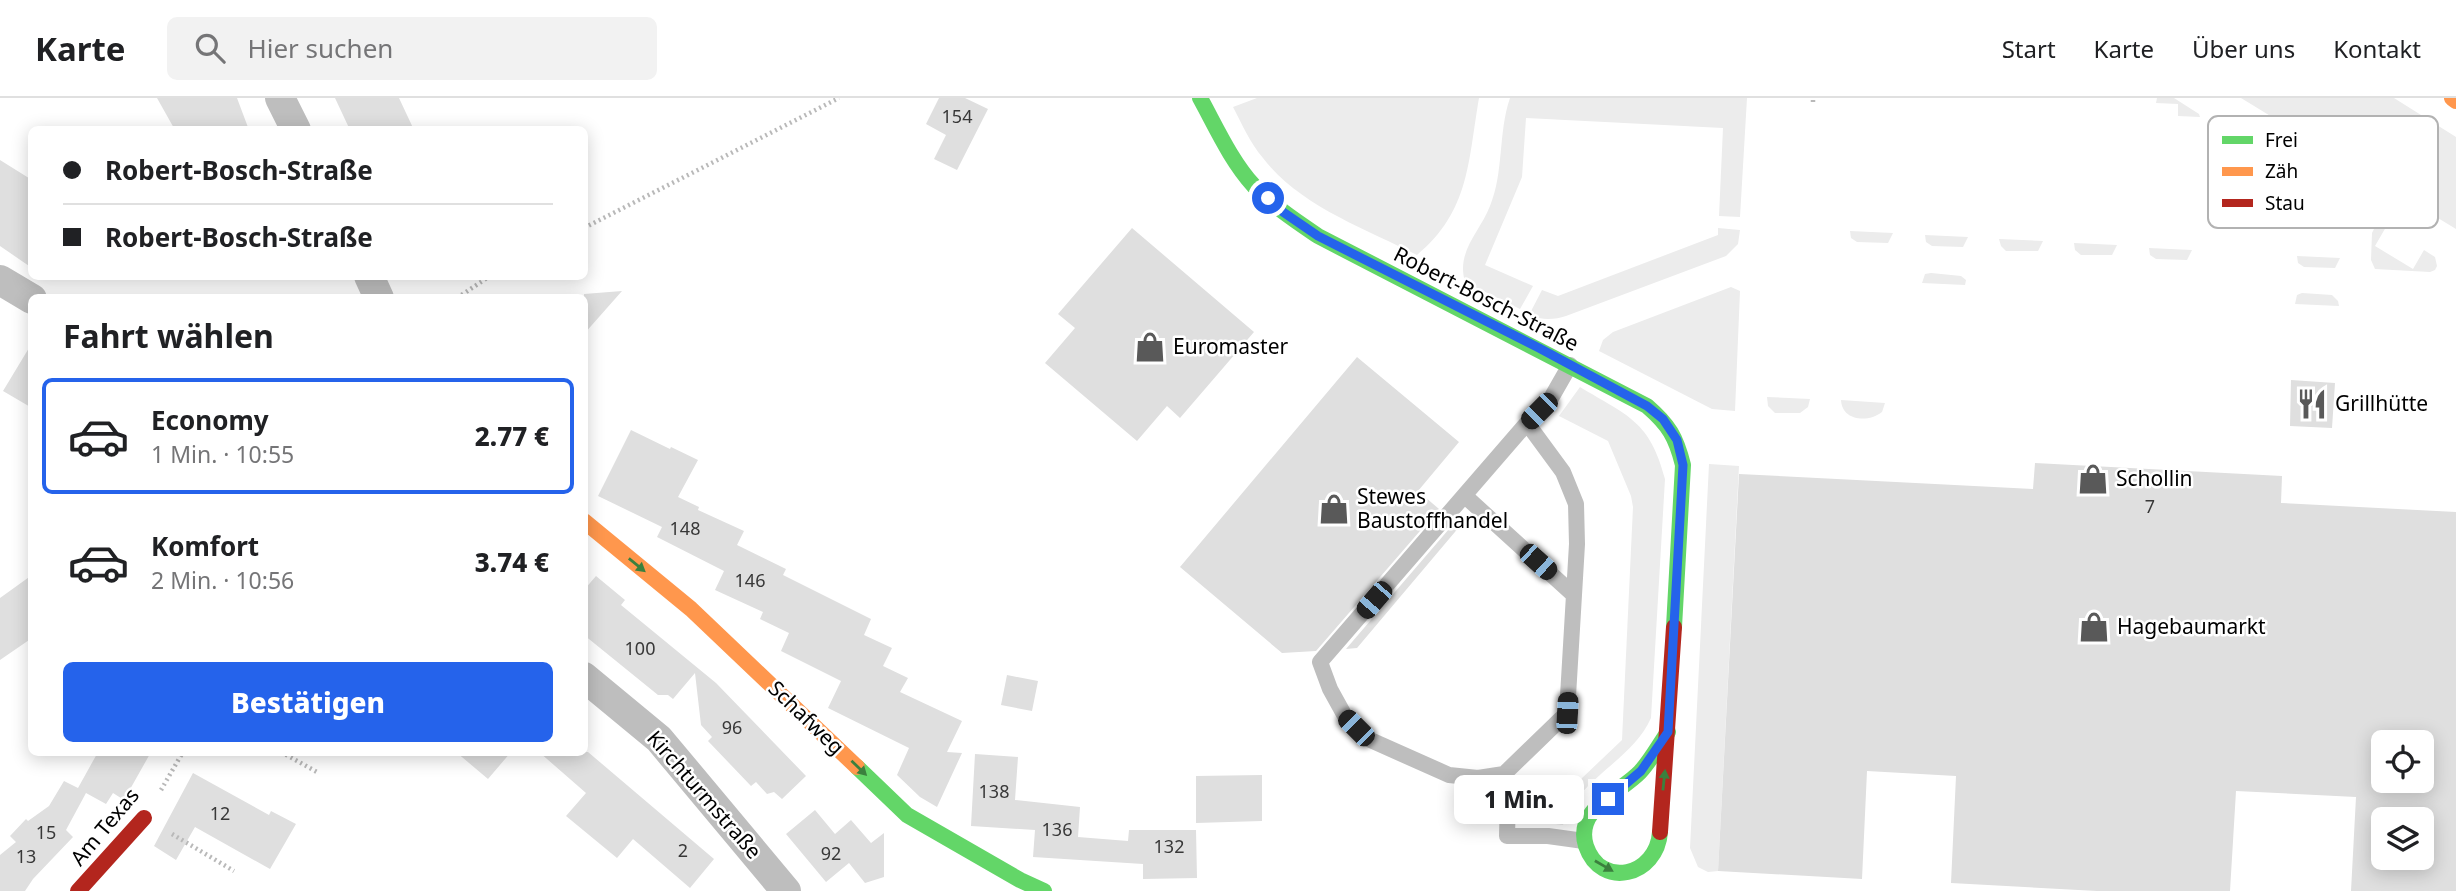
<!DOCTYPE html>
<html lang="de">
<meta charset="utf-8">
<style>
:root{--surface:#fff;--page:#f2f2f2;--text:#202124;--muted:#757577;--line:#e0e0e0;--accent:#2563eb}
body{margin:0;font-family:"Noto Sans",sans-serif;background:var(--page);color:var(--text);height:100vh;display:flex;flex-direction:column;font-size:26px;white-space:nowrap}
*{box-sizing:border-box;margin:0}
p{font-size:23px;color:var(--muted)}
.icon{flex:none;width:38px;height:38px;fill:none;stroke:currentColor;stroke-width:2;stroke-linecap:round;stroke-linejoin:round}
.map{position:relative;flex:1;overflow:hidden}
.sheet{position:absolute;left:28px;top:196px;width:560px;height:462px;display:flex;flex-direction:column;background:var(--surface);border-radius:10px;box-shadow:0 4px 18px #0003}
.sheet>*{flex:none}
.banner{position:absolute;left:28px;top:28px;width:560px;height:154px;border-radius:10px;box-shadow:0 4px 18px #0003;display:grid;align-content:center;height:154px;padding:0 35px;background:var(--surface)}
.tools{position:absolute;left:2371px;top:632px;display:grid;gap:14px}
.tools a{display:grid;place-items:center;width:63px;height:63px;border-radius:10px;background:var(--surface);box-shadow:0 4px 18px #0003;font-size:35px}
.end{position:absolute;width:32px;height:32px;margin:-16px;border:9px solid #2563eb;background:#fff;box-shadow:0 0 0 4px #fff}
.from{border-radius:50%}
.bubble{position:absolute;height:49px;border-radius:10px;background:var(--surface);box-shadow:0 4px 18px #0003;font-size:23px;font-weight:800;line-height:49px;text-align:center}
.car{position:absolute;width:21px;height:42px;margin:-21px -10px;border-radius:9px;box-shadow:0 0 5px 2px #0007;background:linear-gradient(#222 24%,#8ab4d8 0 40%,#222 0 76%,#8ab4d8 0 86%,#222 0)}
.banner b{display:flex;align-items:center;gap:24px;height:66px;font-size:26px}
.banner b+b{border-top:2px solid var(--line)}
.banner i{width:18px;height:18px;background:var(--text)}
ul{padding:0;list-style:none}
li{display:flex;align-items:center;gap:21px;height:116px;margin:0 14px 10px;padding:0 21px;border:4px solid transparent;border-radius:10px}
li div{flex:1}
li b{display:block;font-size:26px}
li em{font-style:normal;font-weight:800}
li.selected{border-color:var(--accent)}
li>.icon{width:63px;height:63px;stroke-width:1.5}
h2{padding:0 35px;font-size:32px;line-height:84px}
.button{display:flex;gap:14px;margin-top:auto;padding:14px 35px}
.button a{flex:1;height:80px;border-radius:10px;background:var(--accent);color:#fff;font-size:28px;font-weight:800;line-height:80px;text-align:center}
header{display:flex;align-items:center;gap:42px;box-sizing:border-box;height:98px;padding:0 35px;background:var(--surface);border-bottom:2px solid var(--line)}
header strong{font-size:33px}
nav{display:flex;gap:38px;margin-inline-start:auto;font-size:24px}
.search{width:490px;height:63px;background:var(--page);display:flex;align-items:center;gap:18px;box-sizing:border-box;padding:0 24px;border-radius:10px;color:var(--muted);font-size:26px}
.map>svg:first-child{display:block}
</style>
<header>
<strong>Karte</strong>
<div class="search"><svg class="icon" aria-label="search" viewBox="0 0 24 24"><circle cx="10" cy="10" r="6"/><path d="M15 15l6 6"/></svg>Hier suchen</div>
<nav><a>Start</a><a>Karte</a><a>Über uns</a><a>Kontakt</a></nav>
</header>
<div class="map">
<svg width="2456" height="793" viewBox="0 0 2456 793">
<rect width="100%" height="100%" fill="#fff"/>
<path fill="#ececec" d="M1257 0H1479C1468 63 1470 113 1417 157 1364 130 1300 108 1263 60 1250 45 1242 26 1233 9Z
M1510 0H1747L1740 119 1719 118 1723 30 1526 20 1522 79 1485 167 1533 188 1520 211 1465 184C1456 153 1480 134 1490 108 1504 74 1498 35 1510 0Z
M2157 0H2174L2199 16 2200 19 2178 18V6L2156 5Z
M2241 0H2394L2456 39V131Z
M2381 127 2386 129 2375 148 2413 171 2424 152 2435 159 2437 168 2435 172 2430 174 2375 171 2371 162 2372 135 2374 131Z
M1718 130 1740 132 1738 146 1726 158 1566 218C1554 222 1541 222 1529 217L1542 192 1558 198 1718 137Z
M1850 133 1893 135 1888 145 1857 144 1851 140Z
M1925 137 1968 139 1963 149 1932 148 1926 144Z
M1999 141 2043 143 2038 153H2006L2001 148Z
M2074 145 2117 147 2112 157H2081L2075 152Z
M2149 150 2192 152 2187 162 2156 161 2150 157Z
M2297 158 2340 160 2335 170 2304 169 2298 165Z
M1931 175 1961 178 1966 182 1965 187 1922 185 1925 176Z
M1731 189 1740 193 1735 313 1712 311 1599 253 1603 242 1613 234Z
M2302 195 2332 197 2338 203 2339 208 2295 206 2297 197Z
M1580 289C1628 318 1650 323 1665 381L1651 620C1632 663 1578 680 1563 727L1548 725 1560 701 1622 642 1633 409 1631 398 1608 343 1559 318Z
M1767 299 1810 301 1808 309 1800 315H1775L1768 308Z
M1841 302 1885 305 1882 314C1868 325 1842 323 1841 302Z
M1709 366 1739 368 1718 773 1708 774 1698 769 1690 750Z"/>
<path fill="#dfdfdf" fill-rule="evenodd" d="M157 0H237L249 32H175Z
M335 0H399L414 32H350Z
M939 0H965L988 11 957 72 934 61 946 37 926 26Z
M0 62 32 82V170L0 148Z
M1132 130 1254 234 1180 320 1167 308 1137 343 1045 265 1075 230 1058 216Z
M622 193 584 236V196Z
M32 245V310L3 293Z
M1357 259 1459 344 1418 393 1439 411 1316 553 1282 555 1180 469Z
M2291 282 2335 285 2332 330 2290 328Z
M631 332 670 351 671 349 698 362 678 399 699 409 698 412 744 433 737 447 786 471 783 477 871 521 864 537 892 550 883 568 908 580 900 594 962 623 947 654 962 655 937 709 920 699 897 677 909 650 828 610 841 583 781 553 789 535 760 521 763 514 715 492 724 473 657 439 662 429 598 398Z
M2035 365 2282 378 2281 405 2456 414V793H2351L2356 699 2236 693 2230 793H2097L1951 785 1956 678 1867 673 1862 781 1718 773 1739 376 2033 391ZM2384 644H2422V682H2384ZM2384 721H2422V760H2384Z
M1455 424 1460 428 1357 550 1346 551Z
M32 477V540L0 562V500Z
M596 478 625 502 621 507 716 585 806 678 782 701 774 694 767 696 756 684 751 688 708 643 712 639 701 627 695 575 673 601 668 597H658L584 537V492Z
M1007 577 1038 583 1032 613 1001 607Z
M98 654H151L124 702 113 695 106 706 86 695 66 732 73 739 33 781 25 793H0V757L16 744 10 738 26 721 28 723 49 708 64 683 78 690Z
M456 654H511L488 681Z
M539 654H588L714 761 690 790 633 741 617 760 566 718 586 695Z
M975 656 1018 659 1015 702 1080 709 1078 739 1128 743 1129 732H1196L1197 780 1143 781V766L1033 759 1035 732 971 728Z
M193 675 269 717 271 713 296 726 270 771 195 729 176 762 154 748Z
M1262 677V723L1196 725V678Z
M815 712 835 736 851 722 871 745 884 735V779L865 785 849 765 826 784 786 736Z"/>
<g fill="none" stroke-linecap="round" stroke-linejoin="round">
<path stroke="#b9b9b9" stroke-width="4.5" stroke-dasharray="2 3.5" stroke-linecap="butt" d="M1813 4V0
M584 130 839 0
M457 200 490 178
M281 654 317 674
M161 692 183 654
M172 736 234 773"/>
<path stroke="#bebebe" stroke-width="16" d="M1570 267 1550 302 1527 325 1563 374 1576 406 1577 446 1567 615 1504 676 1508 699 1507 738H1548L1584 743
M1465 398 1574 497
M1504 676 1478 680 1449 677 1366 640 1346 620 1330 591 1320 564 1527 325"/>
<path stroke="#bebebe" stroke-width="30" d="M280 0 296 32
M369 178 379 200
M0 182 32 201
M584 579 659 641 786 793"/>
<path stroke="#63d668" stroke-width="16" d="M1200 0C1216 29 1231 63 1254 88 1273 108 1296 123 1318 138L1647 308C1669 327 1676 339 1683 367L1674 529
M857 669 907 717 1020 782 1044 793
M1660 734C1657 778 1601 792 1586 748 1574 711 1620 695 1640 674 1651 662 1659 647 1668 634"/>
<path stroke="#ff974d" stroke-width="16" d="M2452 0 2456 3
M584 423 691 511 857 669"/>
<path stroke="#b3261e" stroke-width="16" d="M1660 734 1674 529
M78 793 144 720"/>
</g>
<defs><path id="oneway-solid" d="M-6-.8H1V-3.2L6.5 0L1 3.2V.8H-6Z" transform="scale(1.75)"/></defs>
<g fill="#3b803e">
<use href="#oneway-solid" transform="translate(637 467) rotate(39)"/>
<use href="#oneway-solid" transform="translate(859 670) rotate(44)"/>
<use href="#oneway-solid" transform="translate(1664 682) rotate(-84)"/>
<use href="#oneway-solid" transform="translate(1604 768) rotate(30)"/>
</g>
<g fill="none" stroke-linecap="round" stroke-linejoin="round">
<path stroke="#2563eb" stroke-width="9" d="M1268 100 1283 114 1318 138 1539 250 1647 308 1663 321 1677 342 1683 367 1668 634 1641 673 1608 701"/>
</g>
<defs>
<g id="shop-bare" transform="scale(2.415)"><path d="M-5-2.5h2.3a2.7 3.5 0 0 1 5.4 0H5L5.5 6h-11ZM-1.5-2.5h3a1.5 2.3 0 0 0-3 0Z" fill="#595959" stroke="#fff" stroke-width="2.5" paint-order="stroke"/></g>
<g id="restaurant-bare" transform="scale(2.415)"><path d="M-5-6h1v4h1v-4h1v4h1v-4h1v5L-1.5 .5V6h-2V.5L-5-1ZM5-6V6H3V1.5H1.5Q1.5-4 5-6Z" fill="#595959" stroke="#fff" stroke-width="2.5" paint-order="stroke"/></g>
</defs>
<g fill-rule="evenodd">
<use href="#shop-bare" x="1150" y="249"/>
<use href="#restaurant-bare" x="2312" y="306"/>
<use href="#shop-bare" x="2093" y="381"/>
<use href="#shop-bare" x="1334" y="411"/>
<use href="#shop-bare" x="2094" y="529"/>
</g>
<g text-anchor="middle" stroke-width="5" stroke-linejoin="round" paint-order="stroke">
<g font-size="18" fill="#383838">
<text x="957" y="25">154</text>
<text x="2150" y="415">7</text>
<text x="685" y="437">148</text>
<text x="750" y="489">146</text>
<text x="640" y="557">100</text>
<text x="732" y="636">96</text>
<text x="994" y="700">138</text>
<text x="220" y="722">12</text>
<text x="1057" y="738">136</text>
<text x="46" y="741">15</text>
<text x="1169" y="755">132</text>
<text x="683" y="759">2</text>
<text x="831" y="762">92</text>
<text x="26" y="765">13</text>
</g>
<g font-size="21" fill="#000" stroke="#fff">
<text transform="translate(1486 201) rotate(27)" y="7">Robert-Bosch-Straße</text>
<text transform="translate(806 620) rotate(44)" y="7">Schafweg</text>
<text transform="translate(704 697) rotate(49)" y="7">Kirchturmstraße</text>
<text transform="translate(105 729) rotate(-50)" y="7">Am Texas</text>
</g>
<g font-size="21" fill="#000" stroke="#fff" text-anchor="start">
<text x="1173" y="256">Euromaster</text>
<text x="2335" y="313">Grillhütte</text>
<text x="2116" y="388">Schollin</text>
<text x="1357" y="406">Stewes<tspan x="1357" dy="24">Baustoffhandel</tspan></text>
<text x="2117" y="536">Hagebaumarkt</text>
</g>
</g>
<rect x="2208" y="18" width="230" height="112" rx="10" fill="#fff" stroke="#b2b2b2" stroke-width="2"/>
<rect x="2222" y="38" width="31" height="8" fill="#63d668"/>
<rect x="2222" y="69" width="31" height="9" fill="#ff974d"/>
<rect x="2222" y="101" width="31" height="8" fill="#b3261e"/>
<g font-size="19" fill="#000">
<text x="2265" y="49">Frei</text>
<text x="2265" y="80">Zäh</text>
<text x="2265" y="112">Stau</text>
</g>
</svg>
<div class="tools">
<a><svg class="icon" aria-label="locate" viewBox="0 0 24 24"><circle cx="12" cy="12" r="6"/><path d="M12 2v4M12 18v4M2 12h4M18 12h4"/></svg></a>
<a><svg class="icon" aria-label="layers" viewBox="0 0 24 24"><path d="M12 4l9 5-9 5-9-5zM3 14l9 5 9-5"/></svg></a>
</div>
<i class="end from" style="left:1268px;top:100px"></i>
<i class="end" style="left:1608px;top:701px"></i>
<div class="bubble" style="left:1454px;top:677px;width:130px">1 Min.</div>
<i class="car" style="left:1539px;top:313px;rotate:225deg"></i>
<i class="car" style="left:1538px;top:464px;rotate:132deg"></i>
<i class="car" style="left:1374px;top:502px;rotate:221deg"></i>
<i class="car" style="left:1567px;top:615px;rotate:3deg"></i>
<i class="car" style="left:1356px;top:630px;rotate:315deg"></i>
<div class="banner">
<b><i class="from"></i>Robert-Bosch-Straße</b>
<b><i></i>Robert-Bosch-Straße</b>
</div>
<section class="sheet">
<h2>Fahrt wählen</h2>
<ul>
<li class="selected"><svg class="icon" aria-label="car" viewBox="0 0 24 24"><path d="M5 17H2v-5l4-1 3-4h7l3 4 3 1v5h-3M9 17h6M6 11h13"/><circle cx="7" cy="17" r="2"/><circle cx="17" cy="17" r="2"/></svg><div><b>Economy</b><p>1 Min. · 10:55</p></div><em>2.77 €</em></li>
<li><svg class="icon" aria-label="car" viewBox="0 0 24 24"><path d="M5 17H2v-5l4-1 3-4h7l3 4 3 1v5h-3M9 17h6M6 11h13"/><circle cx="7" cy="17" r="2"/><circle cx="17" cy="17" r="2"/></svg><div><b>Komfort</b><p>2 Min. · 10:56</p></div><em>3.74 €</em></li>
</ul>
<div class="button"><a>Bestätigen</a></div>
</section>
</div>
